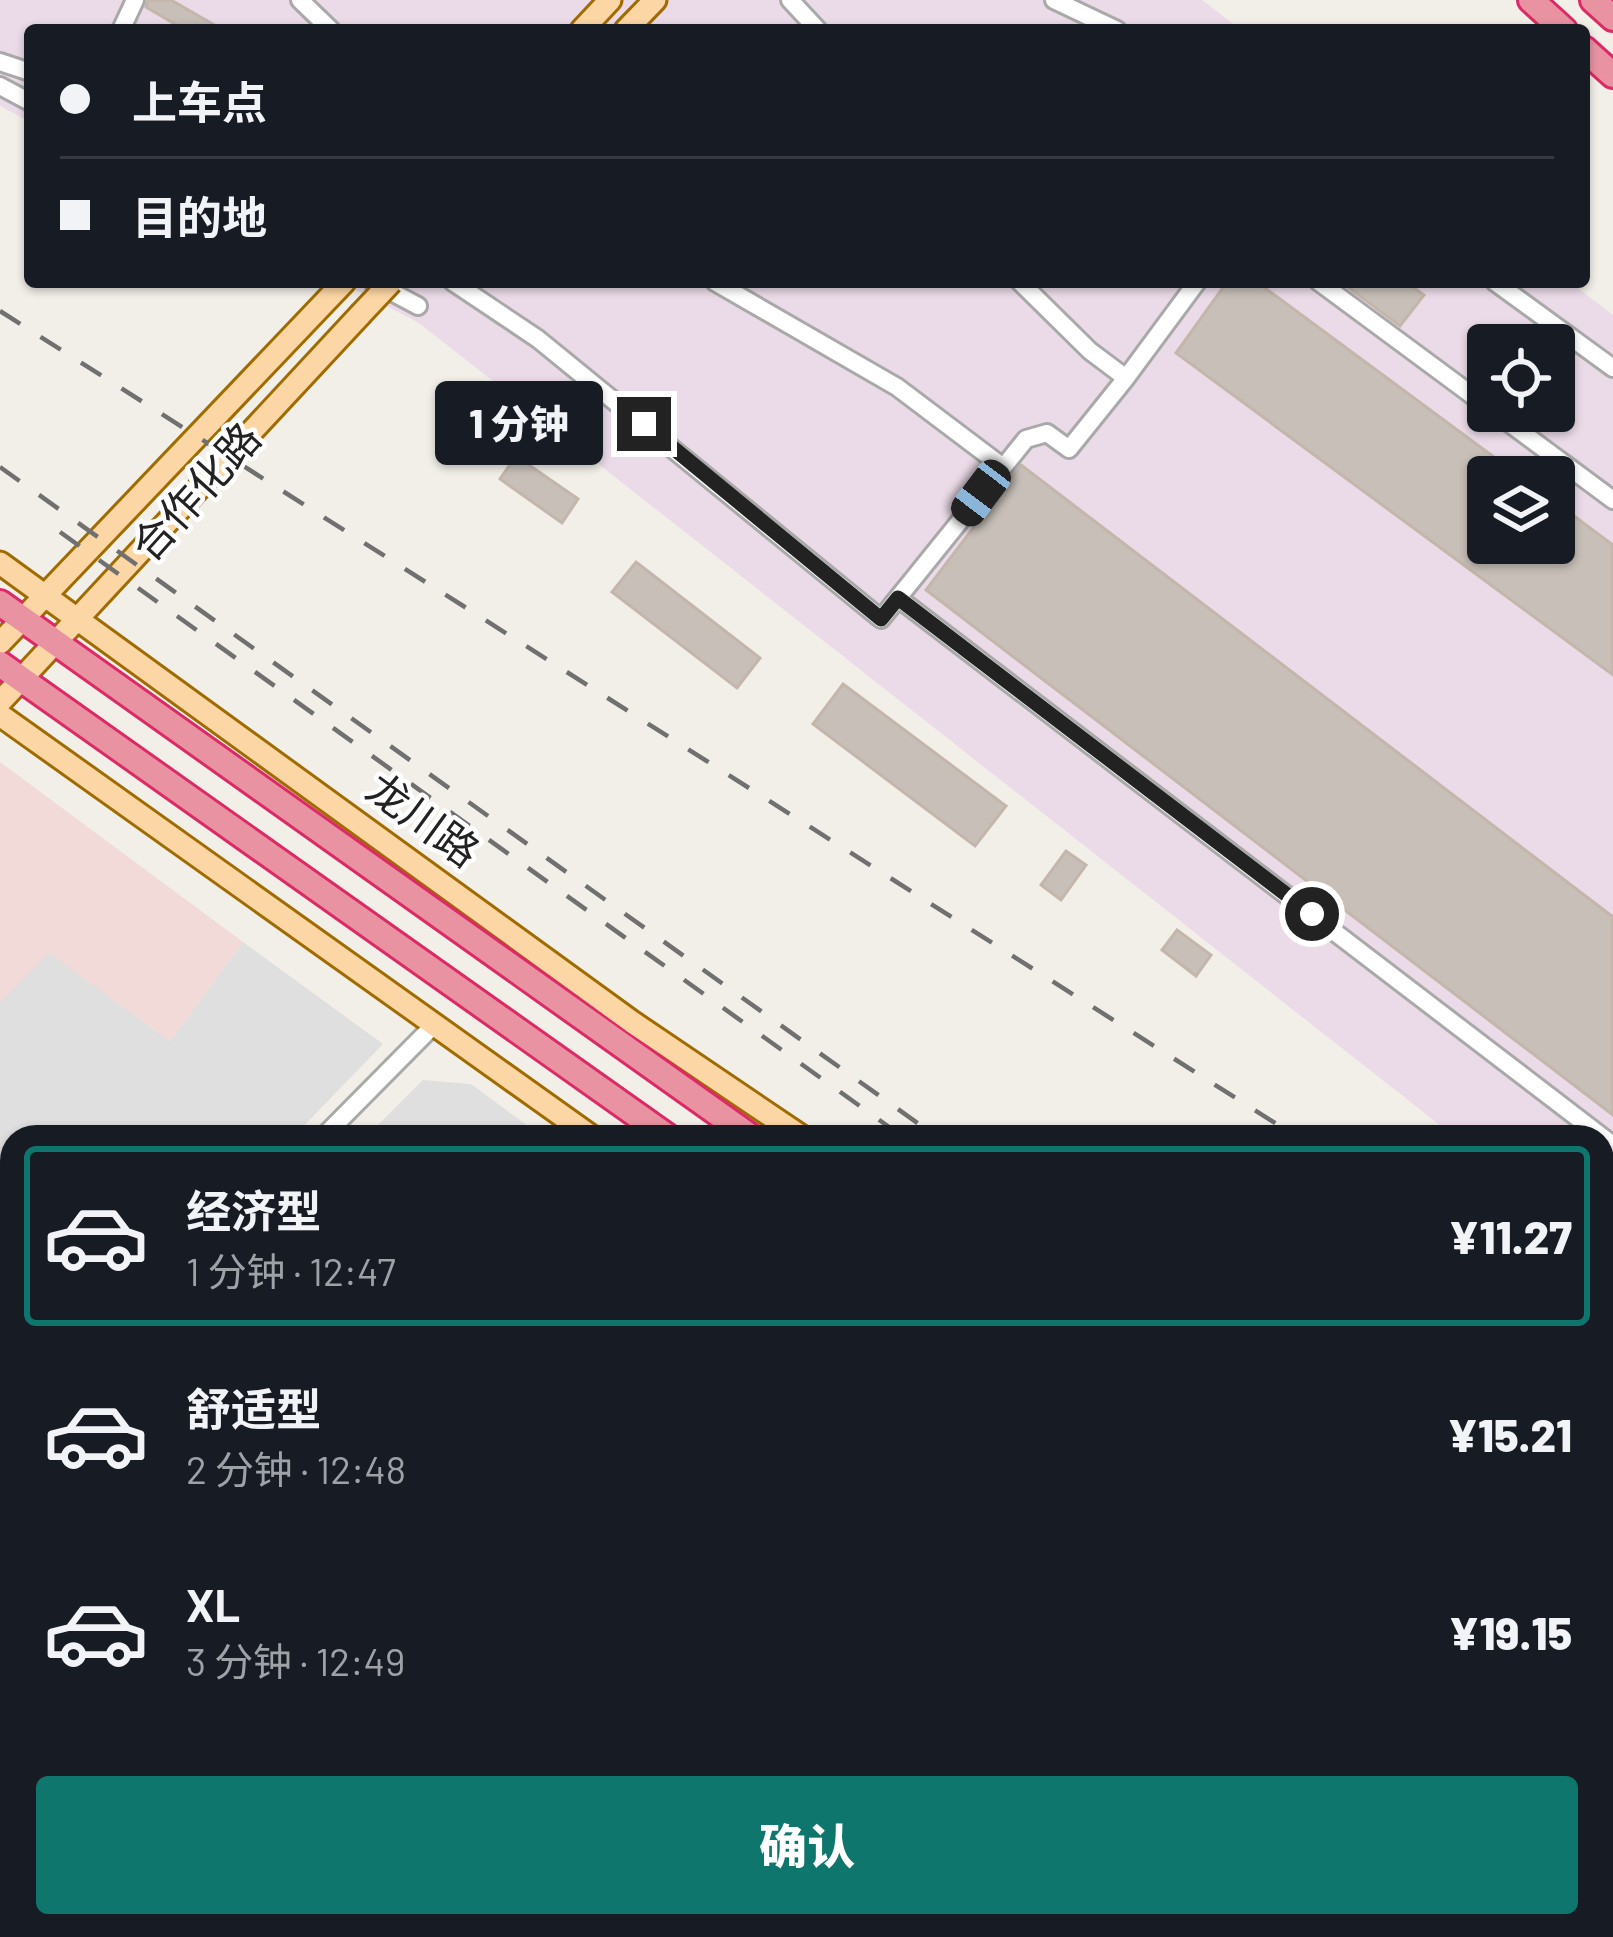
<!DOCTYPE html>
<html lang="zh">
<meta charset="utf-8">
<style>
:root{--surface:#171b24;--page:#20242c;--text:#f1f3f6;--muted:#9ea1a6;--line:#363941;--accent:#0f766e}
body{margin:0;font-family:Barlow,"Noto Sans SC",sans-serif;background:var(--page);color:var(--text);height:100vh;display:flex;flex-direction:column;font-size:45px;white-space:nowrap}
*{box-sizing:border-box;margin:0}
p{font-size:39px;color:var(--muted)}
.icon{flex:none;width:66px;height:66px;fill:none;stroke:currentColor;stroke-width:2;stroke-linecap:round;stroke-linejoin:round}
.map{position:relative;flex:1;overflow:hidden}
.details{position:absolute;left:0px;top:1125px;width:1614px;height:813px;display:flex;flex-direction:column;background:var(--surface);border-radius:36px 36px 0 0;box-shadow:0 3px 9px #0004}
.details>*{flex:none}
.guide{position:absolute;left:24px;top:24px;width:1566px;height:264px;border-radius:12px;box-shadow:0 3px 9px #0004;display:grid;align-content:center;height:264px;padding:0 36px;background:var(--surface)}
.tools{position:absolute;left:1467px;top:324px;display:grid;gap:24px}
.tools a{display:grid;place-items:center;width:108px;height:108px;border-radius:12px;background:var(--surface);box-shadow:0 3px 9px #0004;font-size:60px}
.end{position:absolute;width:54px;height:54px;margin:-27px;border:15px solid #222;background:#fff;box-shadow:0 0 0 6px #fff}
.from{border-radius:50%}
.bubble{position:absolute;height:84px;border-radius:12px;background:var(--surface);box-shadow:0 3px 9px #0004;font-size:39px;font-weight:800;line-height:84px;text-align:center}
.car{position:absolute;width:36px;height:72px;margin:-36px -18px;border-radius:15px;box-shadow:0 0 9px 3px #0007;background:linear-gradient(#222 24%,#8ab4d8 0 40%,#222 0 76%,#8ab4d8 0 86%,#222 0)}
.guide b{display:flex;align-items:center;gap:42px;height:114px;font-size:45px}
.guide b+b{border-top:3px solid var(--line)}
.guide i{width:30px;height:30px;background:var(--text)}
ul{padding:21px 0 0;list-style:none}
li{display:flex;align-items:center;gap:36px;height:180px;margin:0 24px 18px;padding:0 12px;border:6px solid transparent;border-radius:12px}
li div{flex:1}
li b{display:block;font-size:45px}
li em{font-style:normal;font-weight:800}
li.on{border-color:var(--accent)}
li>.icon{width:108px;height:108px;stroke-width:1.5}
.button{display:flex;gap:24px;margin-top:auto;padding:24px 36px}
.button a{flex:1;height:138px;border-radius:12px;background:var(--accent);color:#fff;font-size:48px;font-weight:800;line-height:138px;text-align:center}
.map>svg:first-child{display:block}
</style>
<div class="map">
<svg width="1613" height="1937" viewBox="0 0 1613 1937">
<rect width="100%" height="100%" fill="#f2efe9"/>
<path fill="#e0dfdf" d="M243 942 383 1044 293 1137H12V1426L0 1438V1001L49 952 170 1041Z
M423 1080 471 1084 543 1137H366Z
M12 1498V1673L0 1660V1510Z
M0 1765 12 1777V1926H113L111 1937H0Z
M931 1926H1010L995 1937H949Z
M1085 1926H1602L1613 1937H1071Z"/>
<path fill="#f2dad9" d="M0 762 243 942 170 1041 49 953 0 1001Z"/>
<path fill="#ebdbe8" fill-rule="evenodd" d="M0 0H1202L1241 30H30V122L0 106Z
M340 282H1570L1613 315V1261L1602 1253V1137H1455L419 323ZM1488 345H1554V411H1488ZM1488 477H1554V543H1488Z"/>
<path fill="#ffffe5" d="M274 1926H814L823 1937H284Z"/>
<path fill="#c7bfb8" stroke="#c4b6ab" stroke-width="3" d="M148 0H171L223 30H185L146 7Z
M1227 282H1257L1521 477H1488V543H1554V501L1613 545V675L1176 353Z
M1341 282H1406L1424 295 1400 326Z
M516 456 578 499 562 523 500 479Z
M1021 465 1613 917V1115L926 590Z
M636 562 760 658 737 688 612 592Z
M843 684 1006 806 975 846 813 724Z
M1066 851 1086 865 1061 900 1041 885Z
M1177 930 1211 955 1196 976 1162 950Z"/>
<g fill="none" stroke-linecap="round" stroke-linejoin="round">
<g stroke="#a9a9a9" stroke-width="22">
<path id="minor" d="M300 0 331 30
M790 0 818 30
M1054 0 1117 30
M121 30 135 0
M0 62 30 72
M0 86 30 102
M373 282 418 306
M453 282 538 339 881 619 1026 439 1047 433 1069 449 1126 378
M715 282 897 387 1003 467
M1020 282 1090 351 1126 378 1197 282
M1319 282 1488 407
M1495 282 1613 368
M1493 411 1613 500
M898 598 1613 1145
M323 1137 432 1027
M0 1464 12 1452
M0 1486 12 1474
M0 1714 12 1726
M0 1747 12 1760
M244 1926 253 1937
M288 1926 299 1937
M879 1926 887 1937
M901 1926 910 1937
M162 1937 174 1926
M185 1937 198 1926
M1037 1937 1051 1926
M1071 1937 1085 1926"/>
</g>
<g stroke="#a06b00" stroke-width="27">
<path id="major" d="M582 30 610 0
M626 30 655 0
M0 563 632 1022 802 1137
M0 643 344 282
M0 702 360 315
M0 715 592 1137
M1602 1747 1613 1758
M1602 1915 1613 1929"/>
</g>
<g stroke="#dc2a67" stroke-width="30">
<path id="highway" d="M1531 0 1564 30
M1593 0 1613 18
M1584 49 1613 75
M0 603 751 1137
M0 664 668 1137
M1602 1803 1613 1815
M1602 1863 1613 1875"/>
</g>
<path stroke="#fa8072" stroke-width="3" stroke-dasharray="6 6" stroke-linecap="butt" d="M0 1829 12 1839
M0 1917 18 1937
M83 1937 86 1926"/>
<use href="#minor" stroke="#fff" stroke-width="16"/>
<use href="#major" stroke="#fcd6a4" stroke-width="21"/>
<use href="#highway" stroke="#e892a2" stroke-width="24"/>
<path stroke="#707070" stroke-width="4.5" stroke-dasharray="24 24" stroke-linecap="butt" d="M0 311 1297 1137
M0 467 937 1137
M60 532 903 1137
M1602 1350 1613 1357
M1602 1605 1613 1613
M1602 1631 1613 1638"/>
<g stroke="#a06b00" stroke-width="27" stroke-linecap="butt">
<path id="major-bridge" d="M360 315 391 282"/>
</g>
<use href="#major-bridge" stroke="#fcd6a4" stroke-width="21"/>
</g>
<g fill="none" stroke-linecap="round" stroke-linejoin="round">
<path stroke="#222" stroke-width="15" d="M644 424 881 619 898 598 1312 914"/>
</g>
<g text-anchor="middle" stroke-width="9" stroke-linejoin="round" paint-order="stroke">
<g font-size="42" fill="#222" stroke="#fff">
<text transform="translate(196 492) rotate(-48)" y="15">合作化路</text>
<text transform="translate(423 820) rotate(36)" y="15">龙川路</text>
</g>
</g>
</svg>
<div class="tools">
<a><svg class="icon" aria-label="locate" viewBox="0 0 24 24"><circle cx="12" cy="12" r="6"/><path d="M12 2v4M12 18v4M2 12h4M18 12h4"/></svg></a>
<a><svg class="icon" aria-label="layers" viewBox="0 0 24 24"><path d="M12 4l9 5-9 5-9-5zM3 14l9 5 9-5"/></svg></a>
</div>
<i class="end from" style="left:1312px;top:914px"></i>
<i class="end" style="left:644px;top:424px"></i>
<div class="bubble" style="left:435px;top:381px;width:168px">1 分钟</div>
<i class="car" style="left:981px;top:493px;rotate:217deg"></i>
<div class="guide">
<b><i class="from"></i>上车点</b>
<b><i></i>目的地</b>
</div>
<section class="details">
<ul>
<li class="on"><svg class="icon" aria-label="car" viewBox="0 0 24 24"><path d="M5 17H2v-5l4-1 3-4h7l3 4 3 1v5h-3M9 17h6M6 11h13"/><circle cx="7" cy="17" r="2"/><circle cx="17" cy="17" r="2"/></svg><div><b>经济型</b><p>1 分钟 · 12:47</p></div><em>¥11.27</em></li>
<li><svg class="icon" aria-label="car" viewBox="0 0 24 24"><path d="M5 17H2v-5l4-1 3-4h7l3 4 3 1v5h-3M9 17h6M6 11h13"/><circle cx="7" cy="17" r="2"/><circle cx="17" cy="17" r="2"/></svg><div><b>舒适型</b><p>2 分钟 · 12:48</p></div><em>¥15.21</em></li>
<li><svg class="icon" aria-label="car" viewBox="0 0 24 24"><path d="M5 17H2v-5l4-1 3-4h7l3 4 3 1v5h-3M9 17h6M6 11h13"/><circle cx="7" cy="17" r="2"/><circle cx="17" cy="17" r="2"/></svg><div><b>XL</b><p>3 分钟 · 12:49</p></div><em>¥19.15</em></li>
</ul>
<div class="button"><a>确认</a></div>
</section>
</div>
